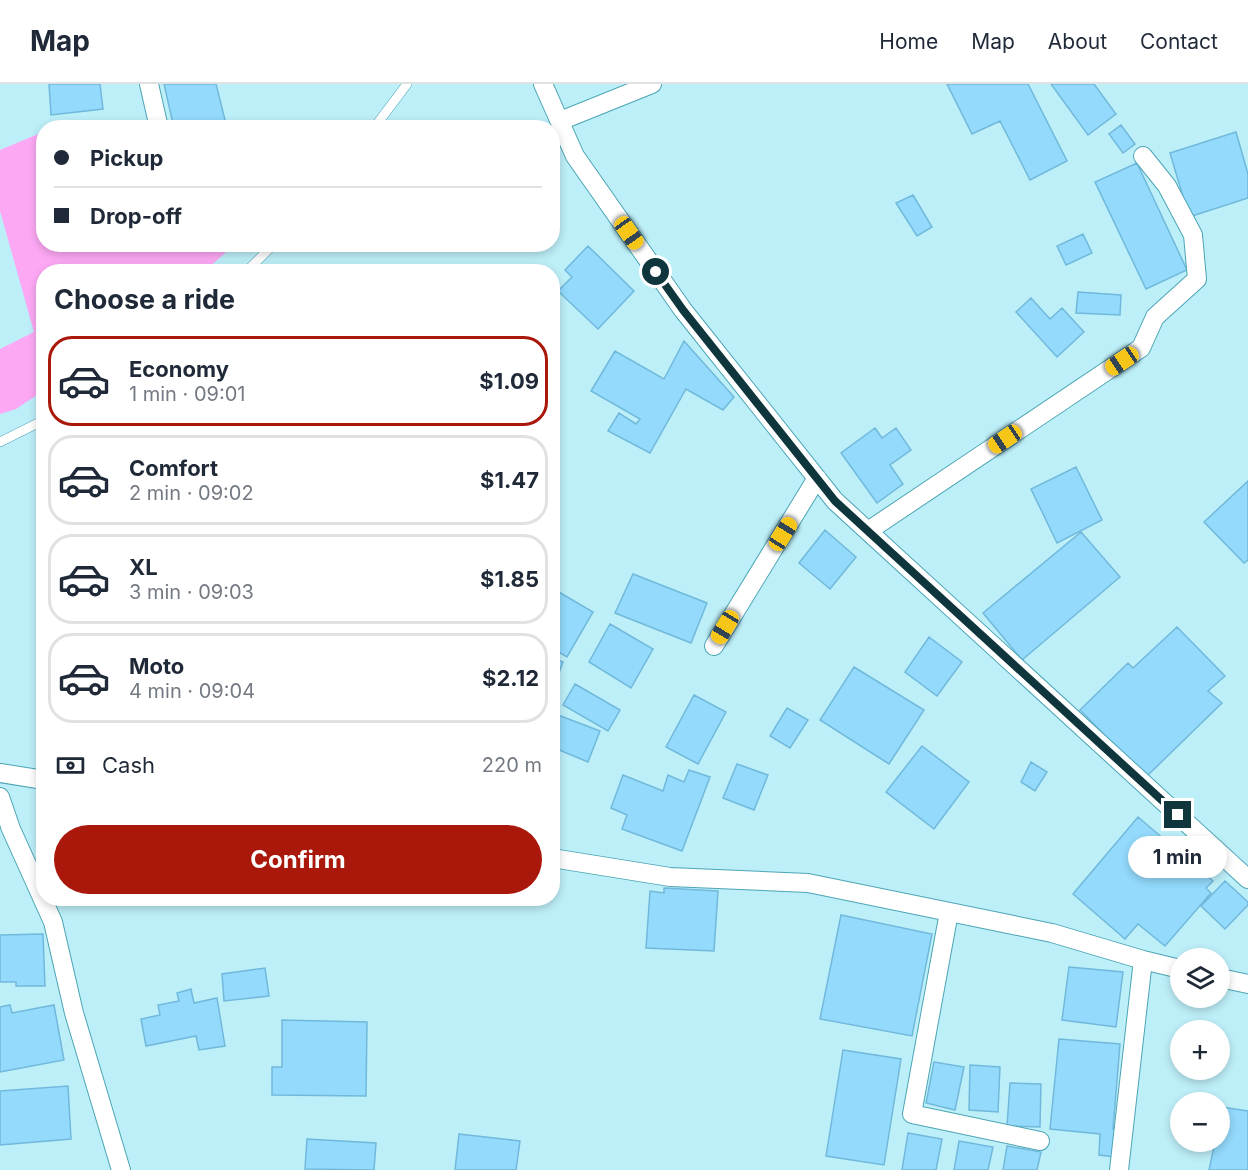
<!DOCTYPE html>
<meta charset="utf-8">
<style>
:root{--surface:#fff;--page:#f2f2f3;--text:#1f2937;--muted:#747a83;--line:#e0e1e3;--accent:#a9180a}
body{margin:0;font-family:Inter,sans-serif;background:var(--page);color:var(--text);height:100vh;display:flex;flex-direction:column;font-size:22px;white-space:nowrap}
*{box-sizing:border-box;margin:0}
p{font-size:20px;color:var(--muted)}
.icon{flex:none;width:33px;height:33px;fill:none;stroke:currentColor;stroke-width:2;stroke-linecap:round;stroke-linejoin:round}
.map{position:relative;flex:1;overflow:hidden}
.panel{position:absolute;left:36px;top:180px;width:524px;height:642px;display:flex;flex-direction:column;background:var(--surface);border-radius:24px;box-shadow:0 3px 9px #0003}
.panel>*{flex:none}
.guide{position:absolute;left:36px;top:36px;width:524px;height:132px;border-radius:24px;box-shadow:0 3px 9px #0003;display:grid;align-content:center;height:132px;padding:0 18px;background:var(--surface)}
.fabs{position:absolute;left:1170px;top:864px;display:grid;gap:12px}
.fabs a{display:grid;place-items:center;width:60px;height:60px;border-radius:50%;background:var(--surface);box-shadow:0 3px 9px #0003;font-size:30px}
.end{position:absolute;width:27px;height:27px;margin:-14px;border:8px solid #0f363c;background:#fff;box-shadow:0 0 0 3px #fff}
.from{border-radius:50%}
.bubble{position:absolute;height:42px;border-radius:21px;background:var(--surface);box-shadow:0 3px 9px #0003;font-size:20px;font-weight:700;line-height:42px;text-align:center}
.car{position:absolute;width:18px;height:36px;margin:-18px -9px;border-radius:8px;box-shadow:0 0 4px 2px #0007;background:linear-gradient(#f5c518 24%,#345 0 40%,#f5c518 0 76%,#345 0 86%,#f5c518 0)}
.guide b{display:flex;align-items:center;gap:21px;height:57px;font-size:22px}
.guide b+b{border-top:2px solid var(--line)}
.guide i{width:15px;height:15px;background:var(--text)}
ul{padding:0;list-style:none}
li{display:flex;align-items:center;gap:18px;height:90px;margin:0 12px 9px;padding:0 6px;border:3px solid var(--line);border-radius:24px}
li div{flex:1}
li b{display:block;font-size:22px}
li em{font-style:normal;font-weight:700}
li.current{border-color:var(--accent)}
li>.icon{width:54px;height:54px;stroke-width:1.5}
h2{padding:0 18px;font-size:27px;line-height:72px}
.pay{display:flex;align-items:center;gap:15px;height:66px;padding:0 18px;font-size:22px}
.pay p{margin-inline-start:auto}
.button{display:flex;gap:12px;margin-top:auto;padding:12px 18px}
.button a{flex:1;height:69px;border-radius:36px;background:var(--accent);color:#fff;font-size:24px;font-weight:700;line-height:69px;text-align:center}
header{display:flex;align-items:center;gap:36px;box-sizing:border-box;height:84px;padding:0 30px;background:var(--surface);border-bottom:2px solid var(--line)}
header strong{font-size:28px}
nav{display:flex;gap:33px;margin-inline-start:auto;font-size:21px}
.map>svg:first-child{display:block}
</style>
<header>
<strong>Map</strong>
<nav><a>Home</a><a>Map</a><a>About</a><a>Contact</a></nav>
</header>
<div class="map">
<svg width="1248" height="1086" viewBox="0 0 1248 1086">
<rect width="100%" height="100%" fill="#bdeff9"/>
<path fill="#fda8f5" d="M43 48 44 160 234 161 205 187 44 188 43 307 16 325 0 330V265L34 248 0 127V66Z"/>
<path fill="#93dafc" stroke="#71b9db" stroke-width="1.5" d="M49 0H100L103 25 51 31Z
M164 0H216L227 44H174Z
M947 0H1028L1067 77 1030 96 1000 37 972 50Z
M1051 0H1094L1116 30 1088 51Z
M1121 41 1135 60 1123 69 1109 50Z
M1236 48 1248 90V114L1189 133 1170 69Z
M1137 79 1187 186 1146 205 1095 98Z
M913 111 932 143 917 152 896 119Z
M1083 150 1092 169 1066 181 1057 162Z
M588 162 634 207 598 245 558 207 572 193 565 186Z
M1078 208 1121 211 1120 231 1076 229Z
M1031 214 1050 235 1062 224 1084 248 1057 273 1016 228Z
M684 257 734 313 723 326 686 305 650 369 608 347 619 329 636 340 640 335 591 307 615 267 664 295Z
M875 344 882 354 896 344 911 366 890 381 903 400 877 419 841 369Z
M1076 383 1102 436 1057 459 1031 405Z
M1248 397V476L1244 479 1204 438Z
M825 446 856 473 830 505 799 479Z
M1081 448 1120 493 1022 576 983 529Z
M633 490 707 519 691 559 615 529Z
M552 504 593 528 567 573 552 564Z
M610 540 653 565 631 604 589 578Z
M1177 543 1225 592 1208 607 1222 619 1146 693 1080 626 1128 579 1133 584Z
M929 553 962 578 937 612 905 588Z
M552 574 563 578 552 608Z
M854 583 924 626 889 680 820 636Z
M575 600 620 626 608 647 563 621Z
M694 611 726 628 698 680 666 663Z
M787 624 808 636 790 664 770 652Z
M558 631 600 647 588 678 552 663V645Z
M922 662 969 698 934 745 886 708Z
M1031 678 1047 688 1035 707 1021 698Z
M737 680 768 691 754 726 723 714Z
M689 686 710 693 682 767 622 745 627 731 611 724 623 691 663 707 668 691 684 698Z
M1138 733 1213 797 1206 804 1211 809 1165 862 1138 840 1125 855 1073 810Z
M1225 797 1248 818V821L1225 845 1201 822Z
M664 804 718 807 714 867 646 864 650 807 664 809Z
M841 831 932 850 912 952 820 935Z
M43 850 45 902H16V898H0V851Z
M1069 883 1123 888 1116 943 1062 936Z
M265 884 269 912 224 917 222 890Z
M191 905 194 919 217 914 225 962 199 966 196 952 146 962 141 935 160 931 158 921 179 917 177 909Z
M10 921 12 929 54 921 64 976 0 988V923Z
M282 936 367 938 366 1012 272 1011V983H282Z
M1059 955 1120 960 1113 1045H1118L1114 1073 1099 1071 1100 1050 1050 1045Z
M843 966 901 975 884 1081 826 1072Z
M934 978 964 983 955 1026 926 1019Z
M970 981 1000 983 998 1028 969 1026Z
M1010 999 1041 1000 1040 1043 1007 1042Z
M68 1002 71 1055 0 1061V1007Z
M1222 1023 1248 1027V1086H1209L1215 1058H1220Z
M908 1049 942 1055 936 1086H902Z
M459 1050 520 1057 516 1086H455Z
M307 1055 376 1059 374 1086 305 1085Z
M959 1057 993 1063 988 1086H954Z
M1007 1062 1041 1068 1037 1086H1003Z"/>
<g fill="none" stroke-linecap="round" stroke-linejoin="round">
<g stroke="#4ba5b4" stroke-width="10">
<path id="service" d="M374 44 407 0
M246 188 274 160
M0 358 44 336"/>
</g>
<g stroke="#4ba5b4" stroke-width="20">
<path id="minor" d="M149 0 159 44
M543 0 575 72 683 226 835 417 1248 795
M560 37 652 0
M868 447 1141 264 1155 233 1197 195 1193 151 1167 102 1143 72
M714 562 817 394
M0 689 44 696
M0 713 11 745 53 838 74 929 121 1086
M552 774 670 793 808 799 1052 849 1143 876 1180 885
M949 828 912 1030 1040 1057
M1220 894 1248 900
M1119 1086 1143 876"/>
</g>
<use href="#service" stroke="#fff" stroke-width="9"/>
<use href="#minor" stroke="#fff" stroke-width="18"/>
</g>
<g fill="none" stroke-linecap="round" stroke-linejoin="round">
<path stroke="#0f363c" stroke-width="8" d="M656 188 683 226 835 417 1178 731"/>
</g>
</svg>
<div class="fabs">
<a><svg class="icon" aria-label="layers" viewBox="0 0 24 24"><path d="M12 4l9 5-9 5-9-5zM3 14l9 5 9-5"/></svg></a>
<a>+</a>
<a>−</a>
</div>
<i class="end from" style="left:656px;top:188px"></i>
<i class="end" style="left:1178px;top:731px"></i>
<div class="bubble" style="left:1128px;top:752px;width:99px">1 min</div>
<i class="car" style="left:629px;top:149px;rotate:145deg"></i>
<i class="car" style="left:1122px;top:277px;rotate:236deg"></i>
<i class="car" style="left:1005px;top:355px;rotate:236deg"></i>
<i class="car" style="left:783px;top:450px;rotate:32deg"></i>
<i class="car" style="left:725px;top:543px;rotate:211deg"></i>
<div class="guide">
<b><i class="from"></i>Pickup</b>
<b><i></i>Drop-off</b>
</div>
<section class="panel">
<h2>Choose a ride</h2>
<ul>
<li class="current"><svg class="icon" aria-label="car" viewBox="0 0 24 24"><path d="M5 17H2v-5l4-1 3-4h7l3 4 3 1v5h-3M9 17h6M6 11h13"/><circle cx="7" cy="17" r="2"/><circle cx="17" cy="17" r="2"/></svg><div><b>Economy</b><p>1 min · 09:01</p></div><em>$1.09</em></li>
<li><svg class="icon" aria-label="car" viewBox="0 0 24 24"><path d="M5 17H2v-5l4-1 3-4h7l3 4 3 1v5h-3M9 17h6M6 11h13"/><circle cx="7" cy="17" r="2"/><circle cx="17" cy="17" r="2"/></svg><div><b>Comfort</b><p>2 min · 09:02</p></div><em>$1.47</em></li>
<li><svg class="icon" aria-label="car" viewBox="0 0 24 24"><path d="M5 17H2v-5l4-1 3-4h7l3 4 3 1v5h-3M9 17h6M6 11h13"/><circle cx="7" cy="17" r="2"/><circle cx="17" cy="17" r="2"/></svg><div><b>XL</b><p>3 min · 09:03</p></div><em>$1.85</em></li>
<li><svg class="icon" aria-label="car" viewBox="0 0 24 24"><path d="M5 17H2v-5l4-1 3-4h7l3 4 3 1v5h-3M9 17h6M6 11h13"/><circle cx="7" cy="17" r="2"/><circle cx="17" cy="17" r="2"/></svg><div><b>Moto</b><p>4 min · 09:04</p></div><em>$2.12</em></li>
</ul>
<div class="pay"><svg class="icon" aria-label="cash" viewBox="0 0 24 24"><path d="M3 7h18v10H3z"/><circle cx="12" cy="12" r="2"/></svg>Cash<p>220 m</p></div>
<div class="button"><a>Confirm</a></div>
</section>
</div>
